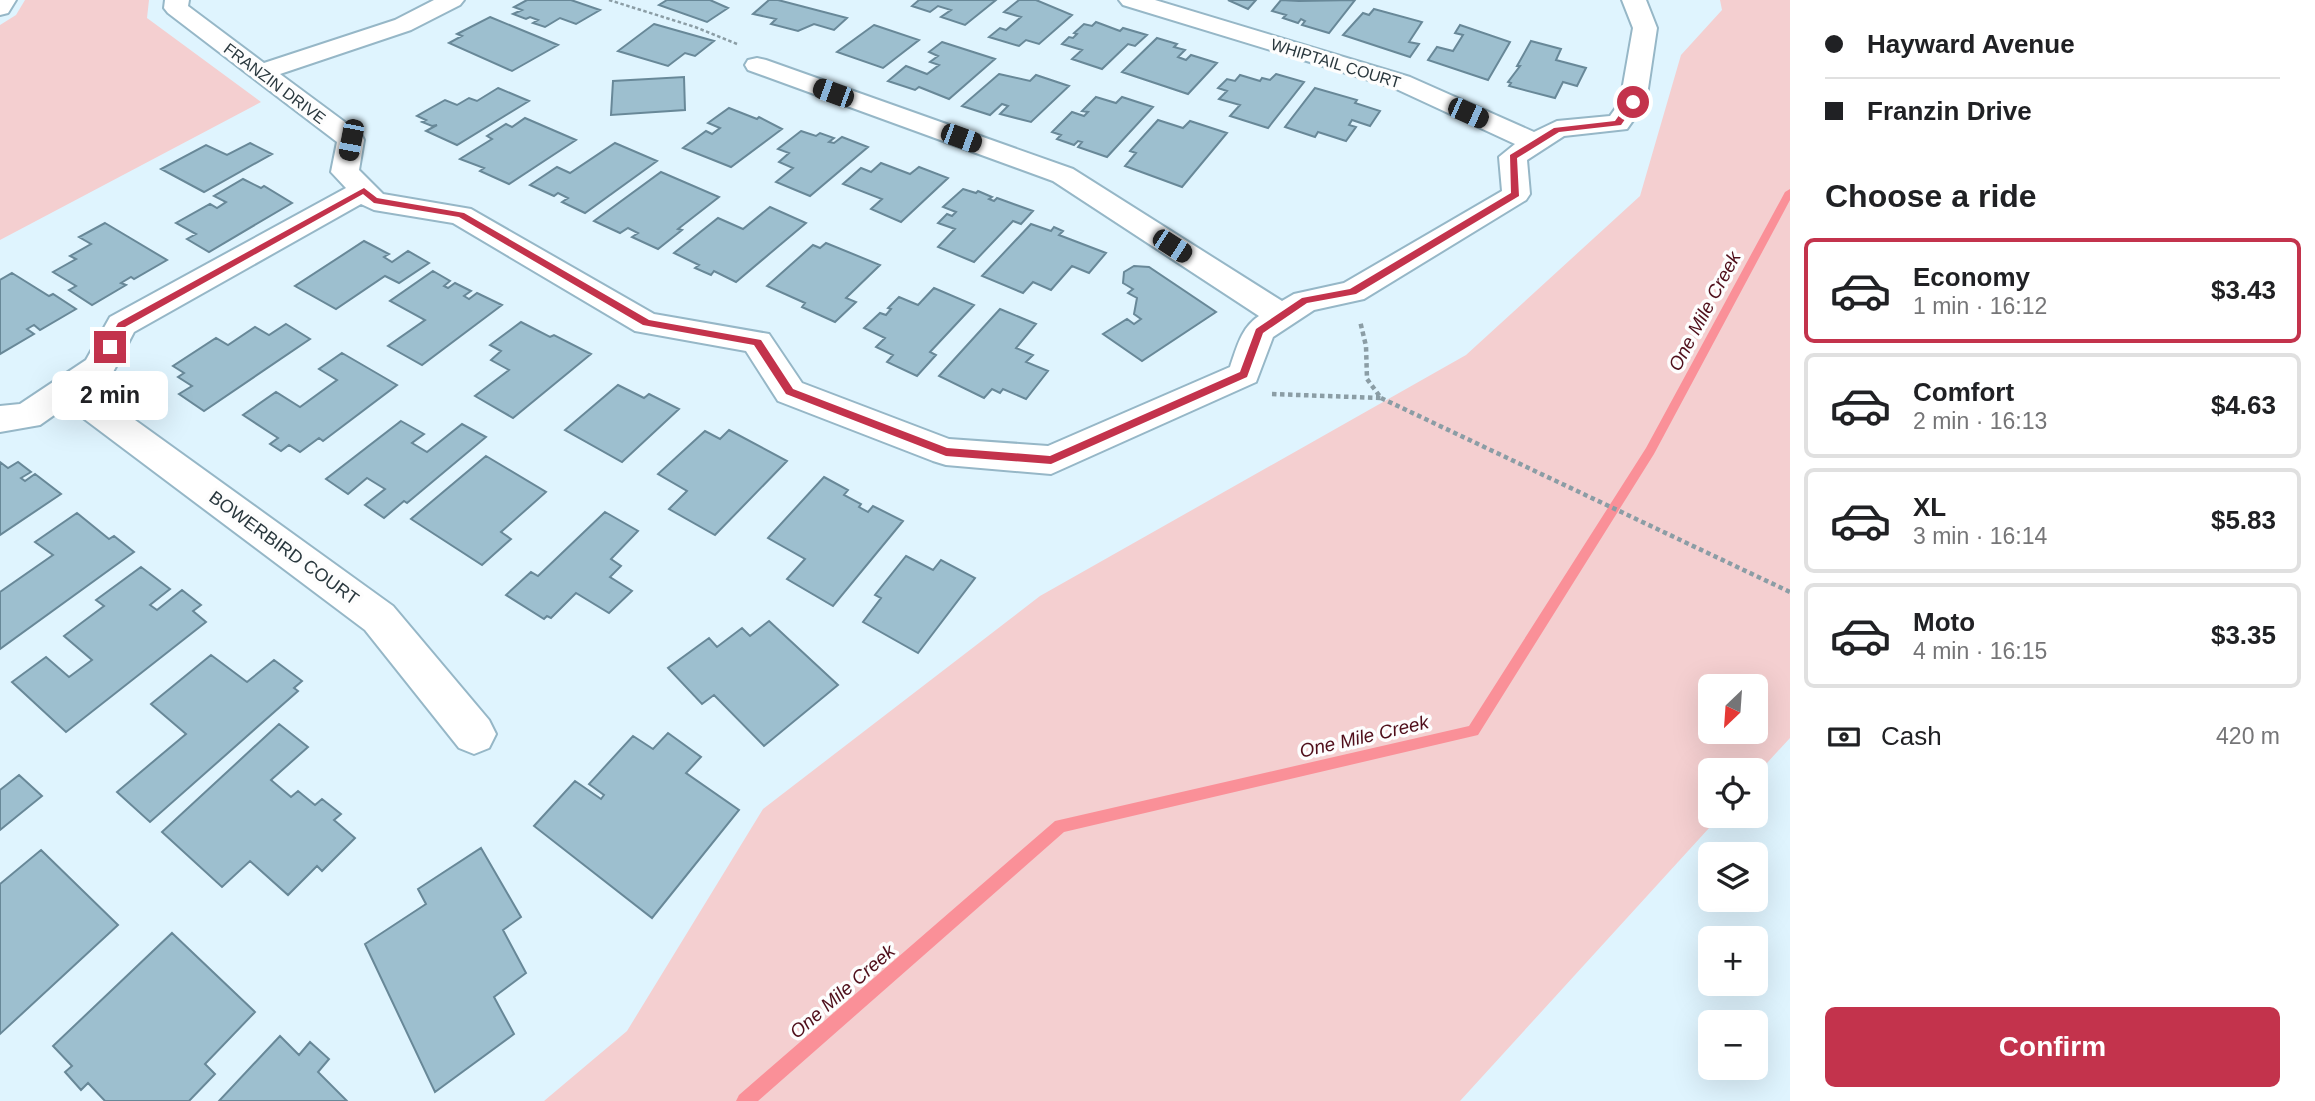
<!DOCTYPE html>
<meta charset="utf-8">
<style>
:root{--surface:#fff;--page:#f2f2f2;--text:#202124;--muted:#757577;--line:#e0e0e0;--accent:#c3334c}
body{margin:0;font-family:Arial,sans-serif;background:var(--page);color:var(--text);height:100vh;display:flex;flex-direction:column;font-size:26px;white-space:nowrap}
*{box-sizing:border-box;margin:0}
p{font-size:23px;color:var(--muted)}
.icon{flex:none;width:38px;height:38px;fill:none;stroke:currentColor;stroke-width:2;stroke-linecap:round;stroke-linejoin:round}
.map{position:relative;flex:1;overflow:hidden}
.panel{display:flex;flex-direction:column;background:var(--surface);width:525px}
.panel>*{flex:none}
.hud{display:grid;align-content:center;height:154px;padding:0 35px;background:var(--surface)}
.needle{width:46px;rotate:205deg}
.fabs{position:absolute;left:1698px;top:674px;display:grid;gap:14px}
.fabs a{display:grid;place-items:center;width:70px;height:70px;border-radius:10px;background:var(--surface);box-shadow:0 7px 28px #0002;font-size:35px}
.end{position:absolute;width:32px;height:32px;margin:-16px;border:9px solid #c3334c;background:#fff;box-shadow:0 0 0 4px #fff}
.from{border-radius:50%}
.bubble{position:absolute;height:49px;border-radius:10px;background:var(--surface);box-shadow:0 7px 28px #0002;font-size:23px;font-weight:800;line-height:49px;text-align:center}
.car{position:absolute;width:21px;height:42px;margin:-21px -10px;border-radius:9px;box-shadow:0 0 5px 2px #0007;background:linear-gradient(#222 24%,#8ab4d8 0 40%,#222 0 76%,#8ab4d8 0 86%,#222 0)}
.hud b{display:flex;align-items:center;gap:24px;height:66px;font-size:26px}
.hud b+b{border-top:2px solid var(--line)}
.hud i{width:18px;height:18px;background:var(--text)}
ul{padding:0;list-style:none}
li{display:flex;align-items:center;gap:21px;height:105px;margin:0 14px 10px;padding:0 21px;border:4px solid var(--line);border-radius:10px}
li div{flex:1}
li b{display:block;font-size:26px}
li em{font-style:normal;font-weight:800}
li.current{border-color:var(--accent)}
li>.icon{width:63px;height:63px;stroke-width:1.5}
h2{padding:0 35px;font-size:32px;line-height:84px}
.pay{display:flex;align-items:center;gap:18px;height:77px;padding:0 35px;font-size:26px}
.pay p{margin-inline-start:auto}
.action{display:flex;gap:14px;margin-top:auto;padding:14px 35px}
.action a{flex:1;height:80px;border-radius:10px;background:var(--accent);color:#fff;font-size:28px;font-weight:800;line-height:80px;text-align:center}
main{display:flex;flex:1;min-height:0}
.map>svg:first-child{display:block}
</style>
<main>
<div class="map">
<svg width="1790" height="1101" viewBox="0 0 1790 1101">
<rect width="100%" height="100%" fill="#dff4fe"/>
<path fill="#f4cfd0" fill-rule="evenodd" d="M25 0H149L147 18 261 102 0 240V25L16 15Z
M1720 0H1790V738L1755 776V770H1710V816H1720L1460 1101H544L627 1031 763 809 1040 596 1466 355 1640 196 1681 55 1722 10ZM1710 686H1755V732H1710Z"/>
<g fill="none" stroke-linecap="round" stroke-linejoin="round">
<path fill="#fa9098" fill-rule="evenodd" d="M1790 189V200L1654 454 1478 735 1064 832 758 1101H736L739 1095 1055 821 1469 726 1646 448 1785 192Z"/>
</g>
<path fill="#9dbfcf" stroke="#688898" stroke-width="2" d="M571 0 600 10 576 24 560 18 545 27 533 23 538 20 530 17 526 19 513 14 522 10 514 7 527 0Z
M667 0H710L728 8 707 22 659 5Z
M769 0H778L847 18 834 30 814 24 798 31 771 24 776 19 753 14Z
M919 0H996L965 25 941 17 951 10 938 6 930 12 912 6Z
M1019 0H1036L1072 15 1039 44 1026 40 1019 46 989 37 1000 28 1006 30 1021 17 1004 12Z
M1228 0H1256L1248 9Z
M1281 0 1299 1 1355 0 1329 33 1302 25 1305 21 1301 19 1298 23 1283 18 1286 15 1272 11Z
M1374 9 1422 22 1409 42 1419 44 1410 57 1343 35 1363 13 1369 15Z
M490 17 558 45 512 71 449 43 462 36 457 34Z
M1096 22 1120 31 1123 28 1147 35 1135 46 1128 44 1102 69 1072 59 1082 50 1062 44 1069 37 1073 38 1077 34 1074 33 1084 24 1092 26Z
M654 24 714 41 695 56 685 53 668 66 618 51Z
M874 25 919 40 883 68 837 52Z
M1460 25 1510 42 1488 80 1428 60 1437 47 1453 51 1463 35 1455 33Z
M1157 38 1177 44 1174 47 1185 50 1178 57 1186 60 1191 55 1217 63 1188 94 1122 72Z
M1531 41 1561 49 1556 60 1586 68 1577 86 1563 82 1555 98 1509 86 1511 83 1508 82 1520 66H1517Z
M942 42 995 59 949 99 919 87 915 90 888 81 906 66 927 74 939 65 930 62 938 56 929 52Z
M999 74 1030 81 1036 75 1069 86 1031 122 1000 114 1008 106 1002 104 990 115 962 106Z
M1276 74 1304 82 1268 128 1230 116 1240 105 1219 99 1227 91 1218 88 1227 79 1235 81 1240 75 1260 81 1262 78 1270 80Z
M684 77 685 110 611 115 613 81Z
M498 88 529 101 457 145 426 131 437 125 432 126 422 122 426 120 417 116 445 100 457 105 469 98 477 101Z
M1315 88 1357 100 1355 103 1380 111 1370 126 1352 120 1349 125 1356 127 1346 141 1318 132 1315 137 1285 127Z
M1096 97 1116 103 1122 97 1153 107 1107 157 1078 147 1082 142 1078 141 1074 145 1057 139 1061 135 1052 132 1072 112 1084 116 1088 112 1082 111Z
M729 108 757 119 759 117 782 129 731 167 683 148 706 131 712 134 720 128 708 123Z
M525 118 576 140 509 184 480 171 484 168 460 159 492 139 487 136 506 124 512 127Z
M1158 120 1183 128 1190 121 1227 133 1182 187 1125 166 1136 153 1130 151Z
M801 131 816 136 820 133 834 138 829 142 834 143 842 137 868 147 810 196 776 182 793 168 779 162 789 153 778 149Z
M250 143 272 154 204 192 161 169 206 145 227 155Z
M615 143 657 161 585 213 562 202 568 198 558 193 554 196 530 185 557 167 570 173Z
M881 163 910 174 919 167 948 178 901 222 871 209 882 199 843 184 861 168 871 172Z
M661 172 719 197 678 229 682 230 658 249 632 237 638 233 628 228 620 233 594 221Z
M243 179 261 188 264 186 292 203 209 252 187 239 196 234 176 223 210 204 217 208 226 202 214 196Z
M963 189 976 193 978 191 992 197 989 199 994 201 997 198 1033 211 1021 224 1013 221 974 262 938 247 955 229 938 223 947 214 952 216 956 212 943 207Z
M770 207 806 223 736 282 714 271 711 275 695 268 699 265 674 253 718 218 743 229Z
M105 223 167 260 134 279 131 277 121 283 126 285 92 305 69 290 76 286 53 272 76 259 70 256 91 244 79 237Z
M1031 224 1051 231 1054 227 1063 231 1059 235 1106 253 1089 273 1072 266 1051 290 1033 282 1023 293 982 276Z
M364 241 389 254 384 257 392 262 408 251 429 263 399 283 385 276 336 309 295 286Z
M826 243 880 265 846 298 856 302 835 322 802 307 805 303 767 286 813 245 820 248Z
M1134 266 1149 267 1216 312 1142 361 1103 334 1127 319 1134 324 1141 319 1134 314 1137 298 1128 293 1133 289 1123 283 1124 272Z
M433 271 450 281 444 286 448 288 455 283 471 291 464 296 469 299 477 293 502 305 422 365 388 346 425 320 390 301Z
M12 273 49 296 53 294 76 309 40 330 34 325 27 329 34 334 0 354V280Z
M934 288 974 305 930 352 936 355 917 376 887 362 893 355 876 347 885 338 864 328 880 313 886 315 891 309 888 308 899 297 918 305Z
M1000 309 1036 324 1016 348 1033 355 1026 362 1048 371 1026 399 1003 389 1000 393 992 389 984 398 939 376Z
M521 322 550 337 554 335 591 354 513 418 475 396 509 370 491 360 501 351 490 345Z
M286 324 310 339 204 411 179 394 192 386 178 377 184 373 173 366 216 338 228 345 255 327 269 335Z
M342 353 397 385 323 441 319 438 300 452 289 445 281 451 270 444 278 438 243 415 276 392 300 407 337 380 319 369Z
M618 385 644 398 649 394 679 409 622 462 565 430Z
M401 421 424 434 412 443 427 452 462 424 486 437 407 503 404 501 384 518 365 505 385 489 367 478 348 494 326 479Z
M729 430 787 461 715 535 669 509 687 491 658 474 705 431 720 439Z
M486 456 546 492 501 532 511 539 482 565 411 519Z
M0 462 8 468 18 462 31 472 21 478 25 481 35 474 61 494 0 535Z
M824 477 848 490 844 495 861 504 859 507 868 512 873 506 903 521 833 606 787 579 805 559 768 538Z
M605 512 638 531 611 559 621 566 610 577 632 591 609 613 576 593 551 618 547 616 544 619 506 595 531 572 538 576Z
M77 513 109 539 114 536 134 552 0 649V592L53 555 35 542Z
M906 556 933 570 941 560 975 578 918 653 863 622 881 598 875 595Z
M141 567 170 589 150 605 157 610 182 590 201 605 193 611 206 622 66 732 12 682 46 657 69 677 92 660 64 636 104 606 96 600Z
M769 621 838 685 764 746 714 695 702 704 668 668 709 638 717 647 742 628 750 636Z
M211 655 247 682 274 660 302 681 294 688 298 691 150 822 117 792 186 734 151 704Z
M279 724 308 747 271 780 291 797 298 791 315 805 322 799 341 814 334 820 355 838 322 871 317 866 288 895 250 861 222 887 162 832Z
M668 733 701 757 686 773 739 810 652 918 534 826 575 781 601 799 604 795 589 784 633 736 653 749Z
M19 775 42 796 0 830V790Z
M481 848 521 917 503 930 526 973 494 997 514 1034 435 1092 365 944 426 904 418 889Z
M41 850 118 925 0 1034V884Z
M172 933 255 1012 205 1064 215 1074 189 1101H105L88 1083 81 1090 65 1072 72 1066 53 1046Z
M280 1036 299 1055 310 1042 329 1059 318 1072 347 1101H219Z"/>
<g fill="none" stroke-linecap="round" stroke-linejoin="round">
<g stroke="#96b7c7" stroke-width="4">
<path id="minor" d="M0 0H16L8 13 0 15Z
M165 0H189L188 6 264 63 395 20 434 0H464L460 5 411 30 280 74 361 134 364 140 359 170 383 194 471 209 654 314 769 334 802 383 949 439 1048 446 1230 367C1237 347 1241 328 1259 316L1053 181 748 70 745 65 748 60 757 58 766 60 1073 169 1282 301 1294 294 1344 283 1502 191 1499 157 1515 144 1392 87 1123 5 1119 0H1155L1410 77 1534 132 1557 121 1610 116 1620 102 1633 28 1622 0H1646L1657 28 1646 102 1627 129 1564 136 1527 160 1530 194 1526 200 1364 299 1314 310 1273 337 1256 382 1051 474 946 465 933 461 778 401 746 351 635 331 453 223 374 210 361 204 134 332 111 376 92 389 393 606 489 720 496 734 489 748 474 754 459 748 365 630 67 406 40 425 0 432V406L20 404 86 360 110 317 346 188 331 172 337 142 168 13 164 8Z"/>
</g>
<path stroke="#8b9da5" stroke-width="2.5" stroke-dasharray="3.5 2.5" stroke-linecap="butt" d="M609 0 695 27 737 44"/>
<path stroke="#8b9da5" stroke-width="4.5" stroke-dasharray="4.5 3.5" stroke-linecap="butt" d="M1272 394 1381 398 1367 379 1366 346 1360 321
M1381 398 1790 592"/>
<use href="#minor" fill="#fff" fill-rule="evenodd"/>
</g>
<path fill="#c3334c" d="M1630 100 1637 102 1621 125 1559 132 1517 158 1519 196 1356 294 1307 303 1263 333 1247 377 1051 464 946 456 786 394 754 345 643 325 459 217 374 203 363 194 125 327 114 349 105 347 118 323 364 188 377 198 464 213 649 320 761 340 793 389 947 448 1050 456 1240 372 1256 329 1302 298 1350 289 1511 193 1510 155 1554 128 1615 121Z"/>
<g text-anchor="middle" stroke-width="7" stroke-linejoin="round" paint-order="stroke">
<g font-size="16" fill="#2a383e" stroke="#fdfdfd">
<text transform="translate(1336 63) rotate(17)" y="6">WHIPTAIL COURT</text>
<text transform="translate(275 83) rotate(37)" y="6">FRANZIN DRIVE</text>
</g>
<g font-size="18" fill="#2a383e" stroke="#fdfdfd">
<text transform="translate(284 548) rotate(36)" y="6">BOWERBIRD COURT</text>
</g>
<g font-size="19" font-style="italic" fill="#4f0e1a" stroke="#fdfdfd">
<text transform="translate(1704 311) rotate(-62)" y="7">One Mile Creek</text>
<text transform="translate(1364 736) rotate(-13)" y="7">One Mile Creek</text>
<text transform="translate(842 991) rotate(-41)" y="7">One Mile Creek</text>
</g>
</g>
</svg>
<div class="fabs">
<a><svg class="needle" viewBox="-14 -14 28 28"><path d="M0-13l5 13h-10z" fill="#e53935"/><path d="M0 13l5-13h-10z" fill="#757577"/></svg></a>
<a><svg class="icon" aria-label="locate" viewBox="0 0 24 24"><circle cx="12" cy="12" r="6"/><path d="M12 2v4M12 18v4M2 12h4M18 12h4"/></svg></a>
<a><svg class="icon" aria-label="layers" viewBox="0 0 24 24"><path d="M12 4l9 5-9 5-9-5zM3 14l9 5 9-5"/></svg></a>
<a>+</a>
<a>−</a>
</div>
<i class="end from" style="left:1633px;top:102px"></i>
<i class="end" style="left:110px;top:347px"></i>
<div class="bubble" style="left:52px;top:371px;width:116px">2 min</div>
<i class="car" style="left:833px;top:93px;rotate:290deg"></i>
<i class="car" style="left:1468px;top:113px;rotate:114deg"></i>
<i class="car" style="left:961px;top:138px;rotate:110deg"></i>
<i class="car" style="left:351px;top:140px;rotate:191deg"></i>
<i class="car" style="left:1172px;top:246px;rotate:123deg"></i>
</div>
<section class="panel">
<div class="hud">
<b><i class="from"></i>Hayward Avenue</b>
<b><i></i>Franzin Drive</b>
</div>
<h2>Choose a ride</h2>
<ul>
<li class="current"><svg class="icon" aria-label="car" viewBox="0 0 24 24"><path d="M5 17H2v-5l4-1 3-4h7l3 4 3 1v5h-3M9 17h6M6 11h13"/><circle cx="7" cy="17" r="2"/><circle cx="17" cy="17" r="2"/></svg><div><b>Economy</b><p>1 min · 16:12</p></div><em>$3.43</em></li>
<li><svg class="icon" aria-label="car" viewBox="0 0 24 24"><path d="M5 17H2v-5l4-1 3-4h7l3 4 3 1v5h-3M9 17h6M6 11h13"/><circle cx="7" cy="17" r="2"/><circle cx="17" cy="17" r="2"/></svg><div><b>Comfort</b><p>2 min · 16:13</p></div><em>$4.63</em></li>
<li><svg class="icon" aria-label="car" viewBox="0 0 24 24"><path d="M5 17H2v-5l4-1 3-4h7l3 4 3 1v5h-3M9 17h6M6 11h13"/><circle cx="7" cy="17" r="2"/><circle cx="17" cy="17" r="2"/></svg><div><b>XL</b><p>3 min · 16:14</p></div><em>$5.83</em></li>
<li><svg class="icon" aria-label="car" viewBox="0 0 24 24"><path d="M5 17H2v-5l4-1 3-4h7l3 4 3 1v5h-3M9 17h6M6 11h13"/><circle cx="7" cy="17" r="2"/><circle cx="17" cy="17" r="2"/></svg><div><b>Moto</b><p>4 min · 16:15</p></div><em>$3.35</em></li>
</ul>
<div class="pay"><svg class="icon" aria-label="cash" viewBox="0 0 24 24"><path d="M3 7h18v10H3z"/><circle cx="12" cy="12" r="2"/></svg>Cash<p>420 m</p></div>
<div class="action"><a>Confirm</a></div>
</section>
</main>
